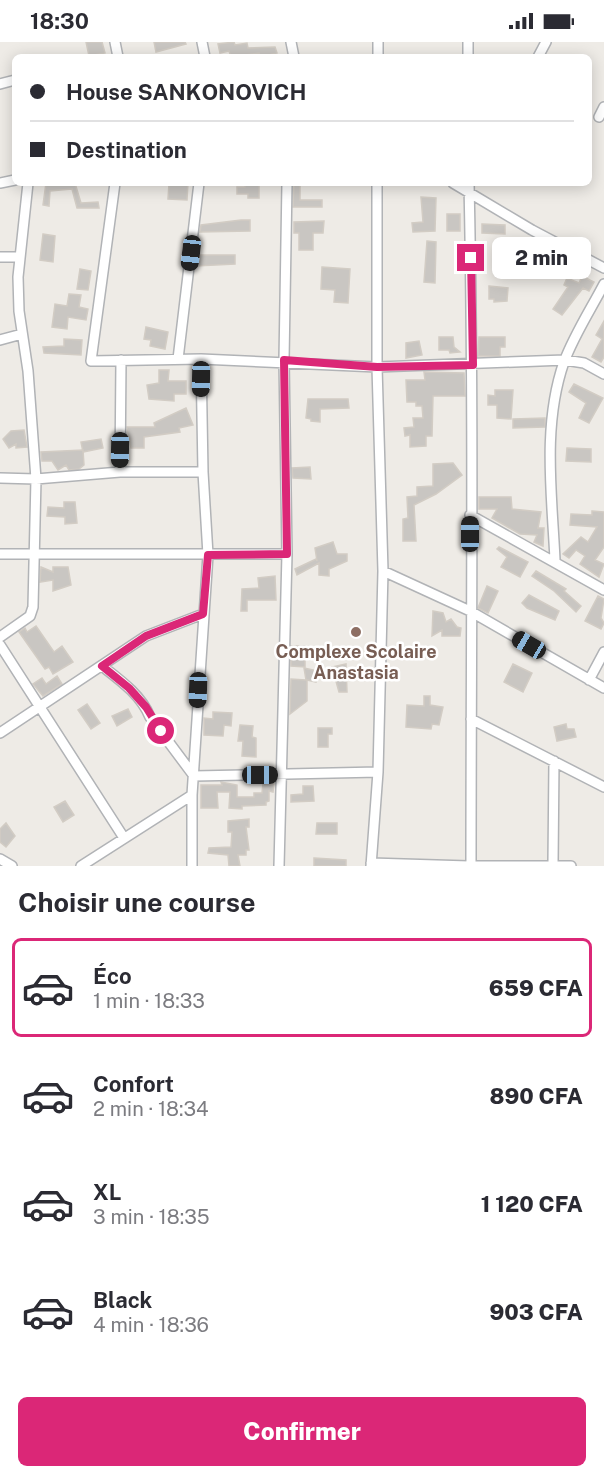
<!DOCTYPE html>
<html lang="fr">
<meta charset="utf-8">
<style>
:root{--surface:#fff;--page:#f7f7f7;--text:#2b2b33;--muted:#7c7c81;--line:#e1e1e2;--accent:#db2777}
body{margin:0;font-family:"Public Sans",sans-serif;background:var(--page);color:var(--text);height:100vh;display:flex;flex-direction:column;font-size:22px;white-space:nowrap}
*{box-sizing:border-box;margin:0}
p{font-size:20px;color:var(--muted)}
.icon{flex:none;width:33px;height:33px;fill:none;stroke:currentColor;stroke-width:2;stroke-linecap:round;stroke-linejoin:round}
.map{position:relative;height:824px;overflow:hidden}
.side{display:flex;flex-direction:column;background:var(--surface);flex:1}
.side>*{flex:none}
.guide{position:absolute;left:12px;top:12px;width:580px;height:132px;border-radius:9px;box-shadow:0 3px 15px #0003;display:grid;align-content:center;height:132px;padding:0 18px;background:var(--surface)}
.end{position:absolute;width:27px;height:27px;margin:-14px;border:8px solid #db2777;background:#fff;box-shadow:0 0 0 3px #fff}
.from{border-radius:50%}
.bubble{position:absolute;height:42px;border-radius:9px;background:var(--surface);box-shadow:0 3px 15px #0003;font-size:20px;font-weight:800;line-height:42px;text-align:center}
.car{position:absolute;width:18px;height:36px;margin:-18px -9px;border-radius:8px;box-shadow:0 0 4px 2px #0007;background:linear-gradient(#222 24%,#8ab4d8 0 40%,#222 0 76%,#8ab4d8 0 86%,#222 0)}
.guide b{display:flex;align-items:center;gap:21px;height:57px;font-size:22px}
.guide b+b{border-top:2px solid var(--line)}
.guide i{width:15px;height:15px;background:var(--text)}
ul{padding:0;list-style:none}
li{display:flex;align-items:center;gap:18px;height:99px;margin:0 12px 9px;padding:0 6px;border:3px solid transparent;border-radius:9px}
li div{flex:1}
li b{display:block;font-size:22px}
li em{font-style:normal;font-weight:800}
li.active{border-color:var(--accent)}
li>.icon{width:54px;height:54px;stroke-width:1.5}
h2{padding:0 18px;font-size:27px;line-height:72px}
.action{display:flex;gap:12px;margin-top:auto;padding:12px 18px}
.action a{flex:1;height:69px;border-radius:9px;background:var(--accent);color:#fff;font-size:24px;font-weight:800;line-height:69px;text-align:center}
.status{display:flex;justify-content:space-between;align-items:center;height:42px;padding:0 30px;background:var(--surface);direction:ltr}
.status svg{height:16px;fill:currentColor}
.map>svg:first-child{display:block}
</style>
<div class="status"><b>18:30</b><svg viewBox="0 0 49 12"><path d="M0 12V9h3v3zM5 12V6h3v6zM10 12V3h3v9zM15 12V0h3v12zM26 1h20v11H26zM47 4h2v5h-2z"/></svg></div>
<div class="map">
<svg width="604" height="824" viewBox="0 0 604 824">
<rect width="100%" height="100%" fill="#eeebe6"/>
<path fill="#c9c6c2" stroke="#d2ccc4" stroke-width="1.5" d="M86 0H102L105 11 89 14Z
M154 0H185L186 2 156 10Z
M234 0 235 3 247 1 248 6 275 5 277 11 260 15 259 11 231 15 229 9 220 11 218 2Z
M46 141H75L81 161 98 160 99 166H77L72 147 50 149 49 164 43 163Z
M169 141H188L187 158 168 157Z
M245 141H259V156H248V152H237V145H245Z
M294 141H300V158H322V165H293Z
M421 155 436 156 435 189 413 190 412 181 423 180Z
M447 172H460V189H447Z
M241 178H250V189L200 190 201 183Z
M324 179 323 191H313V208H299V191H294V180Z
M482 182 505 183V192L482 191Z
M43 192 55 194 53 220 40 218Z
M427 199 436 200 435 241 424 240Z
M197 213H235V222L196 224Z
M322 225 350 227 348 261 334 260 335 248 321 247Z
M80 227 91 229 88 248 77 247Z
M582 234 594 240 589 249 583 246 562 273 553 267 568 245 564 243 567 236 579 241Z
M489 244 508 246 507 259 494 260V257H489Z
M69 252 81 253 79 265 88 267 86 278 68 275 67 287 52 285 55 262 67 264Z
M604 279V315L601 320 592 315 602 297 596 293Z
M146 285 168 290 165 307 150 304 151 298 144 297Z
M439 295H453L454 305 460 310 450 311 449 308H439Z
M479 295H505V305H500V314H478Z
M64 297 82 298 81 313 44 311 43 305 64 304Z
M419 299 422 313 406 316V301Z
M159 328H169L168 339H186V352H174V359L149 357 147 343 159 341Z
M424 330 464 331 465 354H433L432 394H426V404L410 405V393L405 394 404 386 414 385 413 376H423L422 364H416V360H407L406 338H425Z
M574 342 603 356 589 381 579 376 586 361 569 350Z
M495 348H513L511 377 497 376V363H488V353L495 354Z
M308 357H348L349 366 320 367V380L311 379V377L306 376Z
M186 366 193 383 179 386 180 390 144 395V406H131L127 385H155L154 381Z
M545 376V385L513 386V377Z
M24 388 27 405 16 406V402L9 406 3 397 11 389Z
M101 397 103 406 83 410 81 400Z
M567 406 591 407V420L566 419Z
M83 408 84 423 79 427 69 428 66 423 58 428 52 419H42L41 410Z
M453 421 462 433 436 452 414 463 416 499H403V477L408 476 407 455 417 454V445L433 444V422Z
M310 425 311 437 293 436 292 426Z
M479 455H511L512 467 541 470 538 486H544L543 504 534 500 537 493 520 492 492 476 497 467H479Z
M64 460H75L77 481 65 482V475L47 474 48 465 64 466Z
M592 469 604 470V505L595 518 604 522 599 535 580 522 585 514 576 508 569 516 563 512 581 495 588 500 597 485 570 483 571 472 592 473Z
M333 500 337 512H347V519L329 527V534L319 533V521L297 533 295 527 316 517 317 519 315 506Z
M499 505 528 520 520 535 501 525 507 515 497 507Z
M41 525 53 530V525H68L71 543 53 549V538L40 540Z
M536 529 566 547 564 549 581 564 576 570 554 549 532 534Z
M275 534 276 558H247V569H241L242 547 259 546 258 536Z
M487 544 498 549 488 571 478 566Z
M529 553 559 569 555 578 527 566 522 561Z
M598 554 604 557 601 576 604 581 601 587 585 579Z
M433 569 443 571 446 580 451 577 457 585 461 586 460 594H442V588L432 594Z
M36 584 54 610 62 604 73 620 53 632 49 625 45 627 19 590 25 586 27 590Z
M291 604H305V625L291 624Z
M346 622 347 650H339L332 625Z
M513 622 532 631 523 650 504 640Z
M304 626 318 629 316 640 307 638V659L290 672 291 637 306 638Z
M57 634 62 642 43 654 33 642 42 636 46 642Z
M424 654H430V663L443 665 439 683 432 682 431 687 406 685 407 663 424 664Z
M87 662 100 681 91 687 78 668Z
M128 667 132 675 117 684 112 674Z
M213 670 232 671 231 684 224 683 223 694 204 693V676L213 677Z
M566 682 567 687H574L576 695 557 699 554 685Z
M240 683 253 684 252 695 256 696V715L242 714 243 699H238Z
M318 686H332V692H328V705H318Z
M221 740 237 743V755H254V751H262L263 741 274 742 273 750 269 749V759L266 760V763L242 764V767L229 766 230 750H217L218 766H201V743H222Z
M303 744H313L314 759 291 760V753L303 752Z
M65 759 74 773 63 780 54 765Z
M249 777V785H246L249 808H246V813H238L240 824H229L228 813 208 811 209 806 231 805 232 790H228V779Z
M6 781 15 794 6 805 0 800V787Z
M317 781H337V792H316Z
M314 816 346 818V824H314Z"/>
<g fill="none" stroke-linecap="round" stroke-linejoin="round">
<g stroke="#b1b3b6" stroke-width="12">
<path id="minor" d="M115 0 118 15
M202 0 205 15
M291 0 294 15
M378 15V0
M468 15V0
M538 15 546 0
M0 42 15 38
M599 75 604 65
M0 141 15 138
M115 141 91 319 201 317 377 325 565 318 584 321 604 332
M453 141 532 188 604 226
M469 141C474 369 471 596 471 824
M0 215H20
M0 298 22 292
M178 317 199 141
M120 430 121 318
M0 436 36 437 120 430H203L201 317
M470 473 604 548
M0 512H287
M555 518C552 453 542 383 564 320 574 293 591 267 604 242
M383 529 470 569 604 646
M0 595 30 574 33 565 36 437 28 329 19 269 18 235 28 141
M0 603 124 796
M102 624C120 638 141 653 150 675L194 734 378 730
M589 638 604 610
M471 677 604 745
M0 691 146 594 203 572
M0 817 12 824
M371 821 469 824
M553 822 554 719
M81 824 192 753
M192 824V753L208 513 203 430
M279 824 287 512 284 318 287 141
M371 824 378 730 383 529 377 325V141
M471 824H571"/>
</g>
<use href="#minor" stroke="#fff" stroke-width="9"/>
</g>
<g fill="none" stroke-linecap="round" stroke-linejoin="round">
<path stroke="#db2777" stroke-width="8" d="M161 689 146 665 129 646 102 624 146 594 203 572 208 513 287 512 284 318 377 325 473 323 471 216"/>
</g>
<circle fill="#8d6e63" stroke="#fff" stroke-width="2" cx="356" cy="590" r="6"/>
<g text-anchor="middle" stroke-width="5" stroke-linejoin="round" paint-order="stroke">
<g font-size="18" font-weight="bold" fill="#785e54" stroke="#fff">
<text x="356" y="616">Complexe Scolaire<tspan x="356" dy="21">Anastasia</tspan></text>
</g>
</g>
</svg>
<i class="end from" style="left:161px;top:689px"></i>
<i class="end" style="left:471px;top:216px"></i>
<div class="bubble" style="left:492px;top:195px;width:99px">2 min</div>
<i class="car" style="left:191px;top:211px;rotate:187deg"></i>
<i class="car" style="left:201px;top:337px;rotate:181deg"></i>
<i class="car" style="left:120px;top:408px;rotate:181deg"></i>
<i class="car" style="left:470px;top:492px;rotate:0deg"></i>
<i class="car" style="left:529px;top:603px;rotate:300deg"></i>
<i class="car" style="left:198px;top:648px;rotate:182deg"></i>
<i class="car" style="left:260px;top:733px;rotate:90deg"></i>
<div class="guide">
<b><i class="from"></i>House SANKONOVICH</b>
<b><i></i>Destination</b>
</div>
</div>
<section class="side">
<h2>Choisir une course</h2>
<ul>
<li class="active"><svg class="icon" aria-label="car" viewBox="0 0 24 24"><path d="M5 17H2v-5l4-1 3-4h7l3 4 3 1v5h-3M9 17h6M6 11h13"/><circle cx="7" cy="17" r="2"/><circle cx="17" cy="17" r="2"/></svg><div><b>Éco</b><p>1 min · 18:33</p></div><em>659 CFA</em></li>
<li><svg class="icon" aria-label="car" viewBox="0 0 24 24"><path d="M5 17H2v-5l4-1 3-4h7l3 4 3 1v5h-3M9 17h6M6 11h13"/><circle cx="7" cy="17" r="2"/><circle cx="17" cy="17" r="2"/></svg><div><b>Confort</b><p>2 min · 18:34</p></div><em>890 CFA</em></li>
<li><svg class="icon" aria-label="car" viewBox="0 0 24 24"><path d="M5 17H2v-5l4-1 3-4h7l3 4 3 1v5h-3M9 17h6M6 11h13"/><circle cx="7" cy="17" r="2"/><circle cx="17" cy="17" r="2"/></svg><div><b>XL</b><p>3 min · 18:35</p></div><em>1 120 CFA</em></li>
<li><svg class="icon" aria-label="car" viewBox="0 0 24 24"><path d="M5 17H2v-5l4-1 3-4h7l3 4 3 1v5h-3M9 17h6M6 11h13"/><circle cx="7" cy="17" r="2"/><circle cx="17" cy="17" r="2"/></svg><div><b>Black</b><p>4 min · 18:36</p></div><em>903 CFA</em></li>
</ul>
<div class="action"><a>Confirmer</a></div>
</section>
